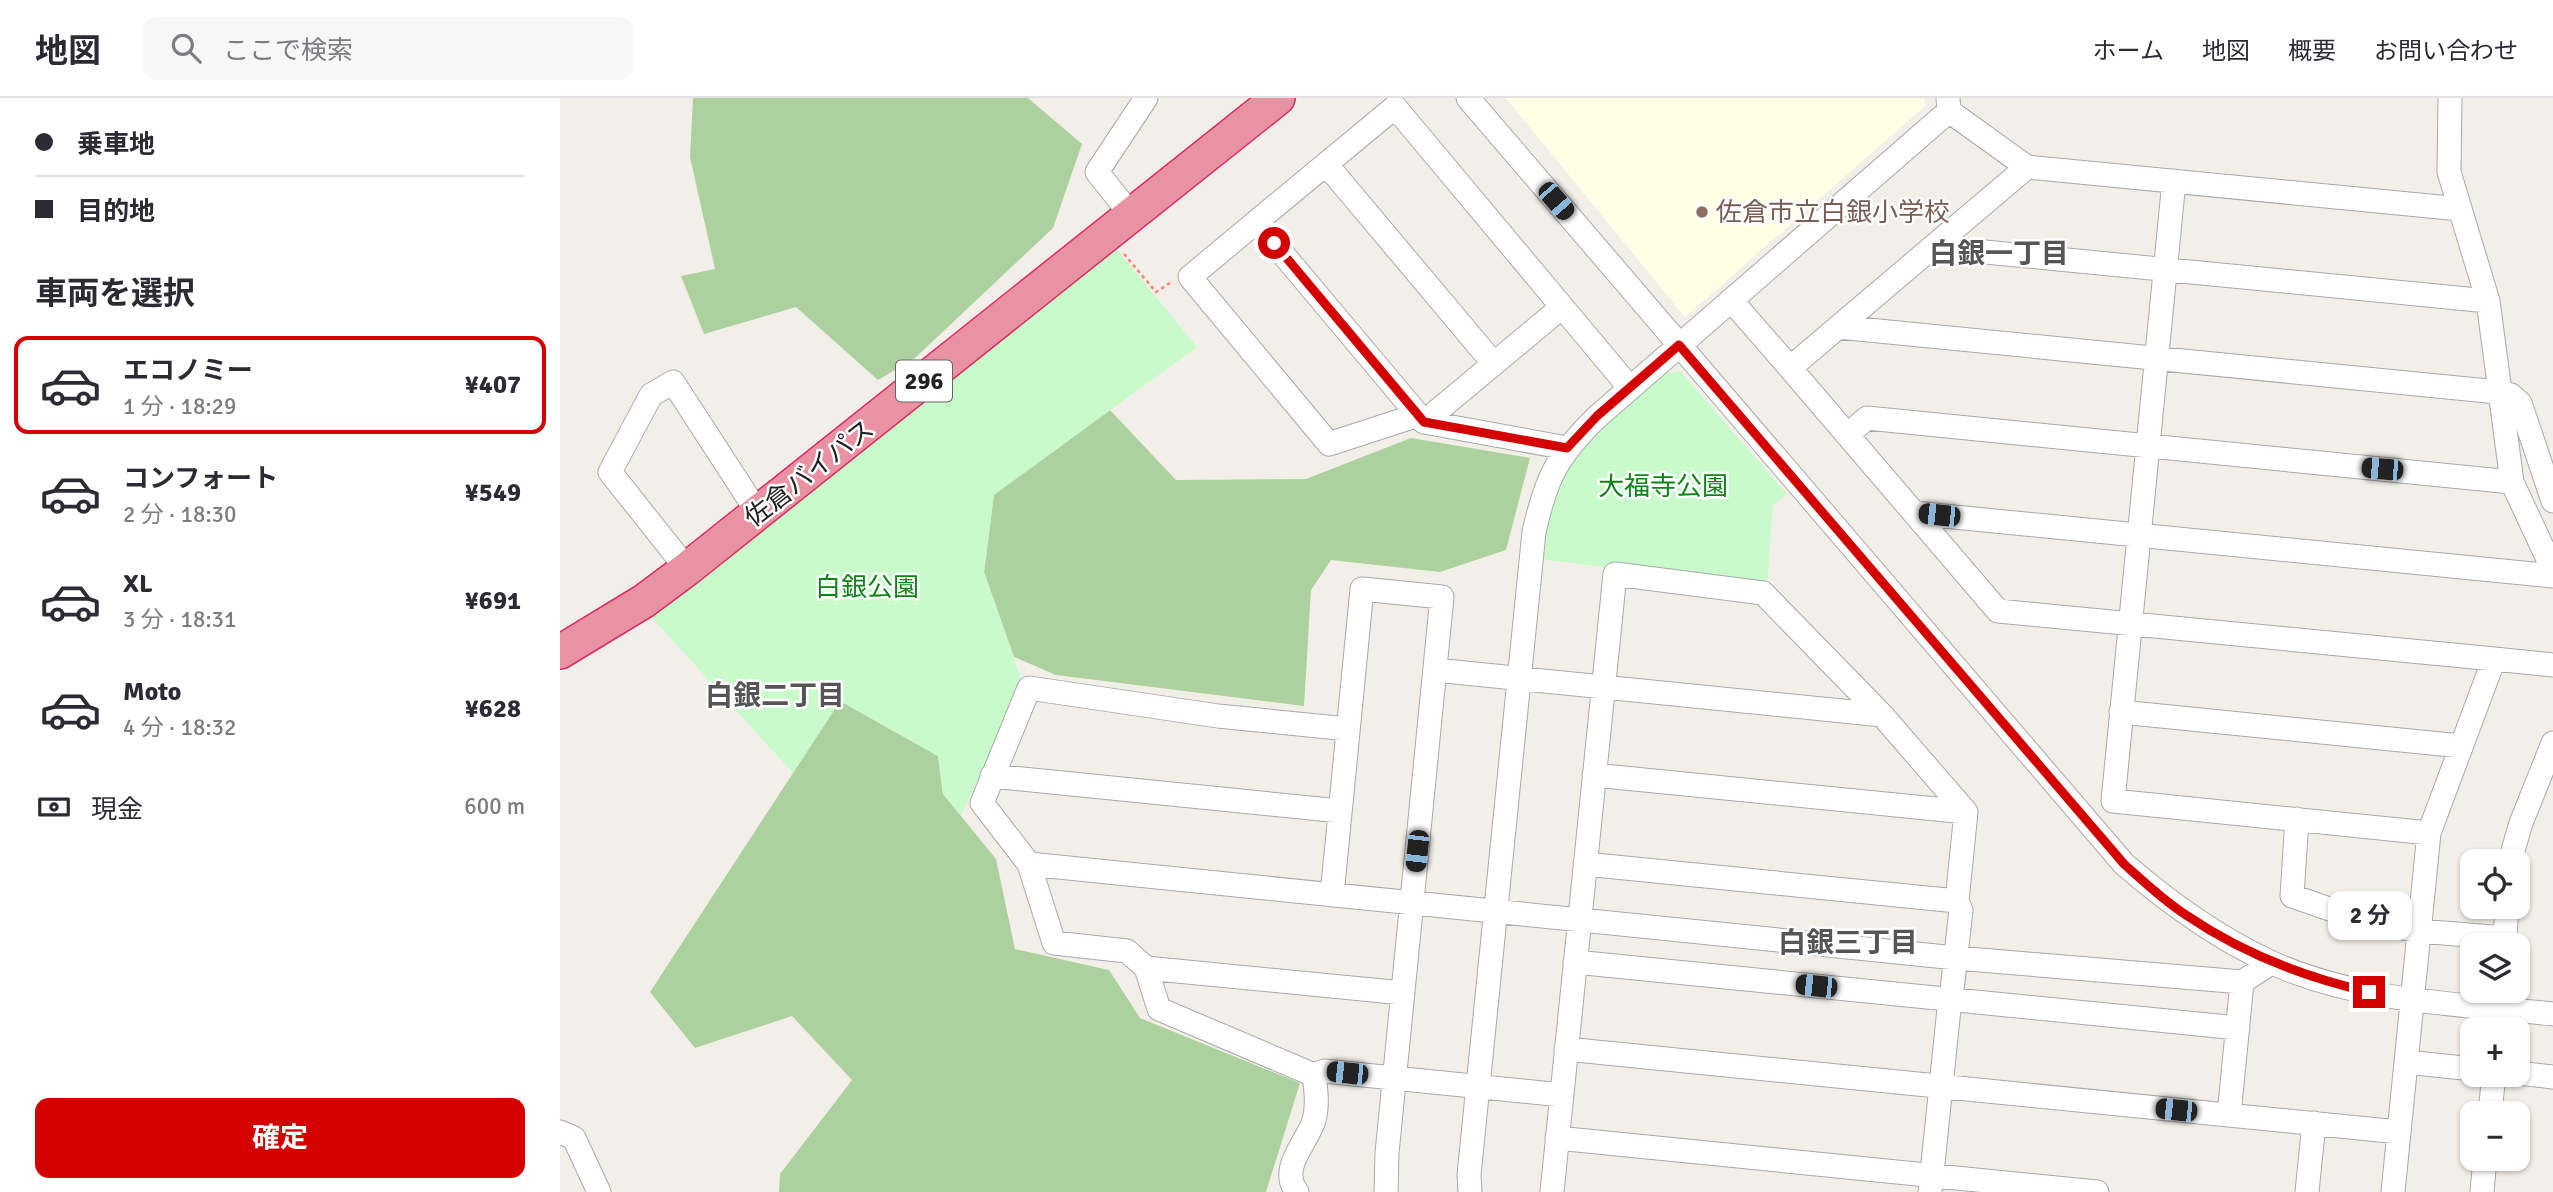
<!DOCTYPE html>
<html lang="ja">
<meta charset="utf-8">
<style>
:root{--surface:#fff;--page:#f7f7f7;--text:#2b2b33;--muted:#7c7c81;--line:#e1e1e2;--accent:#d40000}
body{margin:0;font-family:Signika,"Noto Sans JP",sans-serif;background:var(--page);color:var(--text);height:100vh;display:flex;flex-direction:column;font-size:26px;white-space:nowrap}
*{box-sizing:border-box;margin:0}
p{font-size:23px;color:var(--muted)}
.icon{flex:none;width:38px;height:38px;fill:none;stroke:currentColor;stroke-width:2;stroke-linecap:round;stroke-linejoin:round}
.map{position:relative;flex:1;overflow:hidden}
.drawer{display:flex;flex-direction:column;background:var(--surface);width:560px}
.drawer>*{flex:none}
.guide{display:grid;align-content:center;height:154px;padding:0 35px;background:var(--surface)}
.buttons{position:absolute;left:1900px;top:751px;display:grid;gap:14px}
.buttons a{display:grid;place-items:center;width:70px;height:70px;border-radius:14px;background:var(--surface);box-shadow:0 2px 5px #0004;font-size:35px}
.end{position:absolute;width:32px;height:32px;margin:-16px;border:9px solid #d40000;background:#fff;box-shadow:0 0 0 4px #fff}
.from{border-radius:50%}
.bubble{position:absolute;height:49px;border-radius:14px;background:var(--surface);box-shadow:0 2px 5px #0004;font-size:23px;font-weight:700;line-height:49px;text-align:center}
.car{position:absolute;width:21px;height:42px;margin:-21px -10px;border-radius:9px;box-shadow:0 0 5px 2px #0007;background:linear-gradient(#222 24%,#8ab4d8 0 40%,#222 0 76%,#8ab4d8 0 86%,#222 0)}
.guide b{display:flex;align-items:center;gap:24px;height:66px;font-size:26px}
.guide b+b{border-top:2px solid var(--line)}
.guide i{width:18px;height:18px;background:var(--text)}
ul{padding:0;list-style:none}
li{display:flex;align-items:center;gap:21px;height:98px;margin:0 14px 10px;padding:0 21px;border:4px solid transparent;border-radius:14px}
li div{flex:1}
li b{display:block;font-size:26px}
li em{font-style:normal;font-weight:700}
li.selected{border-color:var(--accent)}
li>.icon{width:63px;height:63px;stroke-width:1.5}
h2{padding:0 35px;font-size:32px;line-height:84px}
.pay{display:flex;align-items:center;gap:18px;height:77px;padding:0 35px;font-size:26px}
.pay p{margin-inline-start:auto}
.action{display:flex;gap:14px;margin-top:auto;padding:14px 35px}
.action a{flex:1;height:80px;border-radius:14px;background:var(--accent);color:#fff;font-size:28px;font-weight:700;line-height:80px;text-align:center}
header{display:flex;align-items:center;gap:42px;box-sizing:border-box;height:98px;padding:0 35px;background:var(--surface);border-bottom:2px solid var(--line)}
header strong{font-size:33px}
nav{display:flex;gap:38px;margin-inline-start:auto;font-size:24px}
.search{width:490px;height:63px;background:var(--page);display:flex;align-items:center;gap:18px;box-sizing:border-box;padding:0 24px;border-radius:14px;color:var(--muted);font-size:26px}
main{display:flex;flex:1;min-height:0}
.map>svg:first-child{display:block}
</style>
<header>
<strong>地図</strong>
<div class="search"><svg class="icon" aria-label="search" viewBox="0 0 24 24"><circle cx="10" cy="10" r="6"/><path d="M15 15l6 6"/></svg>ここで検索</div>
<nav><a>ホーム</a><a>地図</a><a>概要</a><a>お問い合わせ</a></nav>
</header>
<main>
<section class="drawer">
<div class="guide">
<b><i class="from"></i>乗車地</b>
<b><i></i>目的地</b>
</div>
<h2>車両を選択</h2>
<ul>
<li class="selected"><svg class="icon" aria-label="car" viewBox="0 0 24 24"><path d="M5 17H2v-5l4-1 3-4h7l3 4 3 1v5h-3M9 17h6M6 11h13"/><circle cx="7" cy="17" r="2"/><circle cx="17" cy="17" r="2"/></svg><div><b>エコノミー</b><p>1 分 · 18:29</p></div><em>¥407</em></li>
<li><svg class="icon" aria-label="car" viewBox="0 0 24 24"><path d="M5 17H2v-5l4-1 3-4h7l3 4 3 1v5h-3M9 17h6M6 11h13"/><circle cx="7" cy="17" r="2"/><circle cx="17" cy="17" r="2"/></svg><div><b>コンフォート</b><p>2 分 · 18:30</p></div><em>¥549</em></li>
<li><svg class="icon" aria-label="car" viewBox="0 0 24 24"><path d="M5 17H2v-5l4-1 3-4h7l3 4 3 1v5h-3M9 17h6M6 11h13"/><circle cx="7" cy="17" r="2"/><circle cx="17" cy="17" r="2"/></svg><div><b>XL</b><p>3 分 · 18:31</p></div><em>¥691</em></li>
<li><svg class="icon" aria-label="car" viewBox="0 0 24 24"><path d="M5 17H2v-5l4-1 3-4h7l3 4 3 1v5h-3M9 17h6M6 11h13"/><circle cx="7" cy="17" r="2"/><circle cx="17" cy="17" r="2"/></svg><div><b>Moto</b><p>4 分 · 18:32</p></div><em>¥628</em></li>
</ul>
<div class="pay"><svg class="icon" aria-label="cash" viewBox="0 0 24 24"><path d="M3 7h18v10H3z"/><circle cx="12" cy="12" r="2"/></svg>現金<p>600 m</p></div>
<div class="action"><a>確定</a></div>
</section>
<div class="map">
<svg width="1993" height="1094" viewBox="0 0 1993 1094">
<rect width="100%" height="100%" fill="#f2efe9"/>
<path fill="#ffffe5" d="M946 0H1364L1365 8 1125 219Z"/>
<path fill="#add19e" d="M133 0H468L522 46 493 130 355 260 318 282 236 209 144 236 121 178 155 171 130 59Z
M549 311 616 382 746 381 851 340 970 360 946 452 880 474 771 462 751 492 744 608 496 577 454 559 424 474 434 395Z
M280 603 378 658 383 696 436 761 455 851 549 872 580 920 740 985 706 1094H219L220 1076 292 982 232 918 135 950 90 894Z"/>
<path fill="#c8facc" d="M550 143 637 249 434 397 424 474 463 587 401 717 383 696 378 658 280 603 233 675 87 514Z
M1120 273 1227 396 1213 407 1207 489 980 461 984 429 1005 367 1047 320 1106 275Z"/>
<g fill="none" stroke-linecap="round" stroke-linejoin="round">
<g stroke="#a9a9a9" stroke-width="25">
<path id="minor" d="M908 0 1564 766C1609 805 1656 839 1710 864 1798 904 1899 906 1993 916
M1388 0 1389 13 1467 69 1900 111
M1890 0 1889 74 1928 203 1952 384 1993 472
M766 66 934 266
M1467 69 1230 270 1438 513 1934 561
M1614 83 1553 703 1869 735
M572 118 537 74 586 0
M696 124 630 179 769 346 858 317
M1374 149 1928 203
M1171 202 1230 270
M1278 229 1938 294 1951 297 1960 305 1993 403
M864 324 1002 209
M1287 337 1307 320 1952 384
M1007 350 864 324 696 124 835 9 1070 290
M1354 415 1993 478
M127 471 50 374 91 297 113 284 198 415
M875 572 1322 617
M1561 614 1901 648
M1034 677 1406 714
M432 678 780 713
M1737 721 1732 798 1801 822 1859 833 1945 840 1947 808
M1950 763 1961 725 1993 645
M469 766 1396 860 1682 884 1711 865
M1025 766 1397 803
M772 797 802 491 882 499 827 1055 826 1094
M1015 864 1678 930
M586 870 843 895
M1006 951 1839 1034
M1846 964 1913 971
M1958 975 1993 979
M754 977 599 911 586 870 567 853 494 845 469 766 422 705 469 590 658 618 788 631
M1930 1015 1934 976
M1669 1017 1682 884
M0 1034 14 1040 39 1094
M997 1040 1537 1094
M737 1094C718 1070 748 1044 754 1022 758 1008 756 992 754 977L764 973 1002 997
M910 1094 909 1077 974 434C986 380 997 358 1037 319L1389 13
M992 1094 1055 476 1203 495 1322 617 1406 714 1397 803 1401 812 1391 901
M1370 1094 1390 901
M1747 1094 1754 1025
M1833 1094 1869 735 1934 561 1993 567
M1922 1094 1925 1060"/>
</g>
<g stroke="#dc2a67" stroke-width="36">
<path id="highway" d="M0 554 84 503 127 471 718 0"/>
</g>
<path stroke="#fa8072" stroke-width="2.5" stroke-dasharray="3.5 3.5" stroke-linecap="butt" d="M564 156 596 194 610 185"/>
<use href="#minor" stroke="#fff" stroke-width="23"/>
<use href="#highway" stroke="#e892a2" stroke-width="33"/>
</g>
<g fill="none" stroke-linecap="round" stroke-linejoin="round">
<path stroke="#d40000" stroke-width="9" d="M714 145 864 324 1007 350 1037 318 1119 247 1564 766C1584 784 1604 803 1626 817 1682 855 1743 879 1809 894"/>
</g>
<circle fill="#8d6e63" stroke="#fff" stroke-width="2.5" cx="1142" cy="114" r="7"/>
<g text-anchor="middle" stroke-width="5" stroke-linejoin="round" paint-order="stroke">
<rect fill="#fff" stroke="#646464" stroke-width="2" x="336" y="262.5" width="56" height="41" rx="5"/>
<g font-size="24" font-weight="bold" fill="#222">
<text x="364" y="291">296</text>
</g>
<g font-size="26" fill="#785e54" stroke="#fff" text-anchor="start">
<text x="1156" y="123">佐倉市立白銀小学校</text>
</g>
<g font-size="26" fill="#222" stroke="#fff">
<text transform="translate(249 375) rotate(-38)" y="9">佐倉バイパス</text>
</g>
<g font-size="26" fill="#0c8416" stroke="#fff">
<text x="1103" y="397">大福寺公園</text>
<text x="307" y="498">白銀公園</text>
</g>
<g font-size="28" font-weight="bold" fill="#555" stroke="#fff">
<text x="1439" y="165">白銀一丁目</text>
<text x="215" y="607">白銀二丁目</text>
<text x="1288" y="854">白銀三丁目</text>
</g>
</g>
</svg>
<div class="buttons">
<a><svg class="icon" aria-label="locate" viewBox="0 0 24 24"><circle cx="12" cy="12" r="6"/><path d="M12 2v4M12 18v4M2 12h4M18 12h4"/></svg></a>
<a><svg class="icon" aria-label="layers" viewBox="0 0 24 24"><path d="M12 4l9 5-9 5-9-5zM3 14l9 5 9-5"/></svg></a>
<a>+</a>
<a>−</a>
</div>
<i class="end from" style="left:714px;top:145px"></i>
<i class="end" style="left:1809px;top:894px"></i>
<div class="bubble" style="left:1768px;top:793px;width:84px">2 分</div>
<i class="car" style="left:996px;top:103px;rotate:139deg"></i>
<i class="car" style="left:1822px;top:371px;rotate:275deg"></i>
<i class="car" style="left:1379px;top:417px;rotate:276deg"></i>
<i class="car" style="left:857px;top:753px;rotate:186deg"></i>
<i class="car" style="left:1256px;top:888px;rotate:276deg"></i>
<i class="car" style="left:787px;top:975px;rotate:276deg"></i>
<i class="car" style="left:1616px;top:1012px;rotate:276deg"></i>
</div>
</main>
